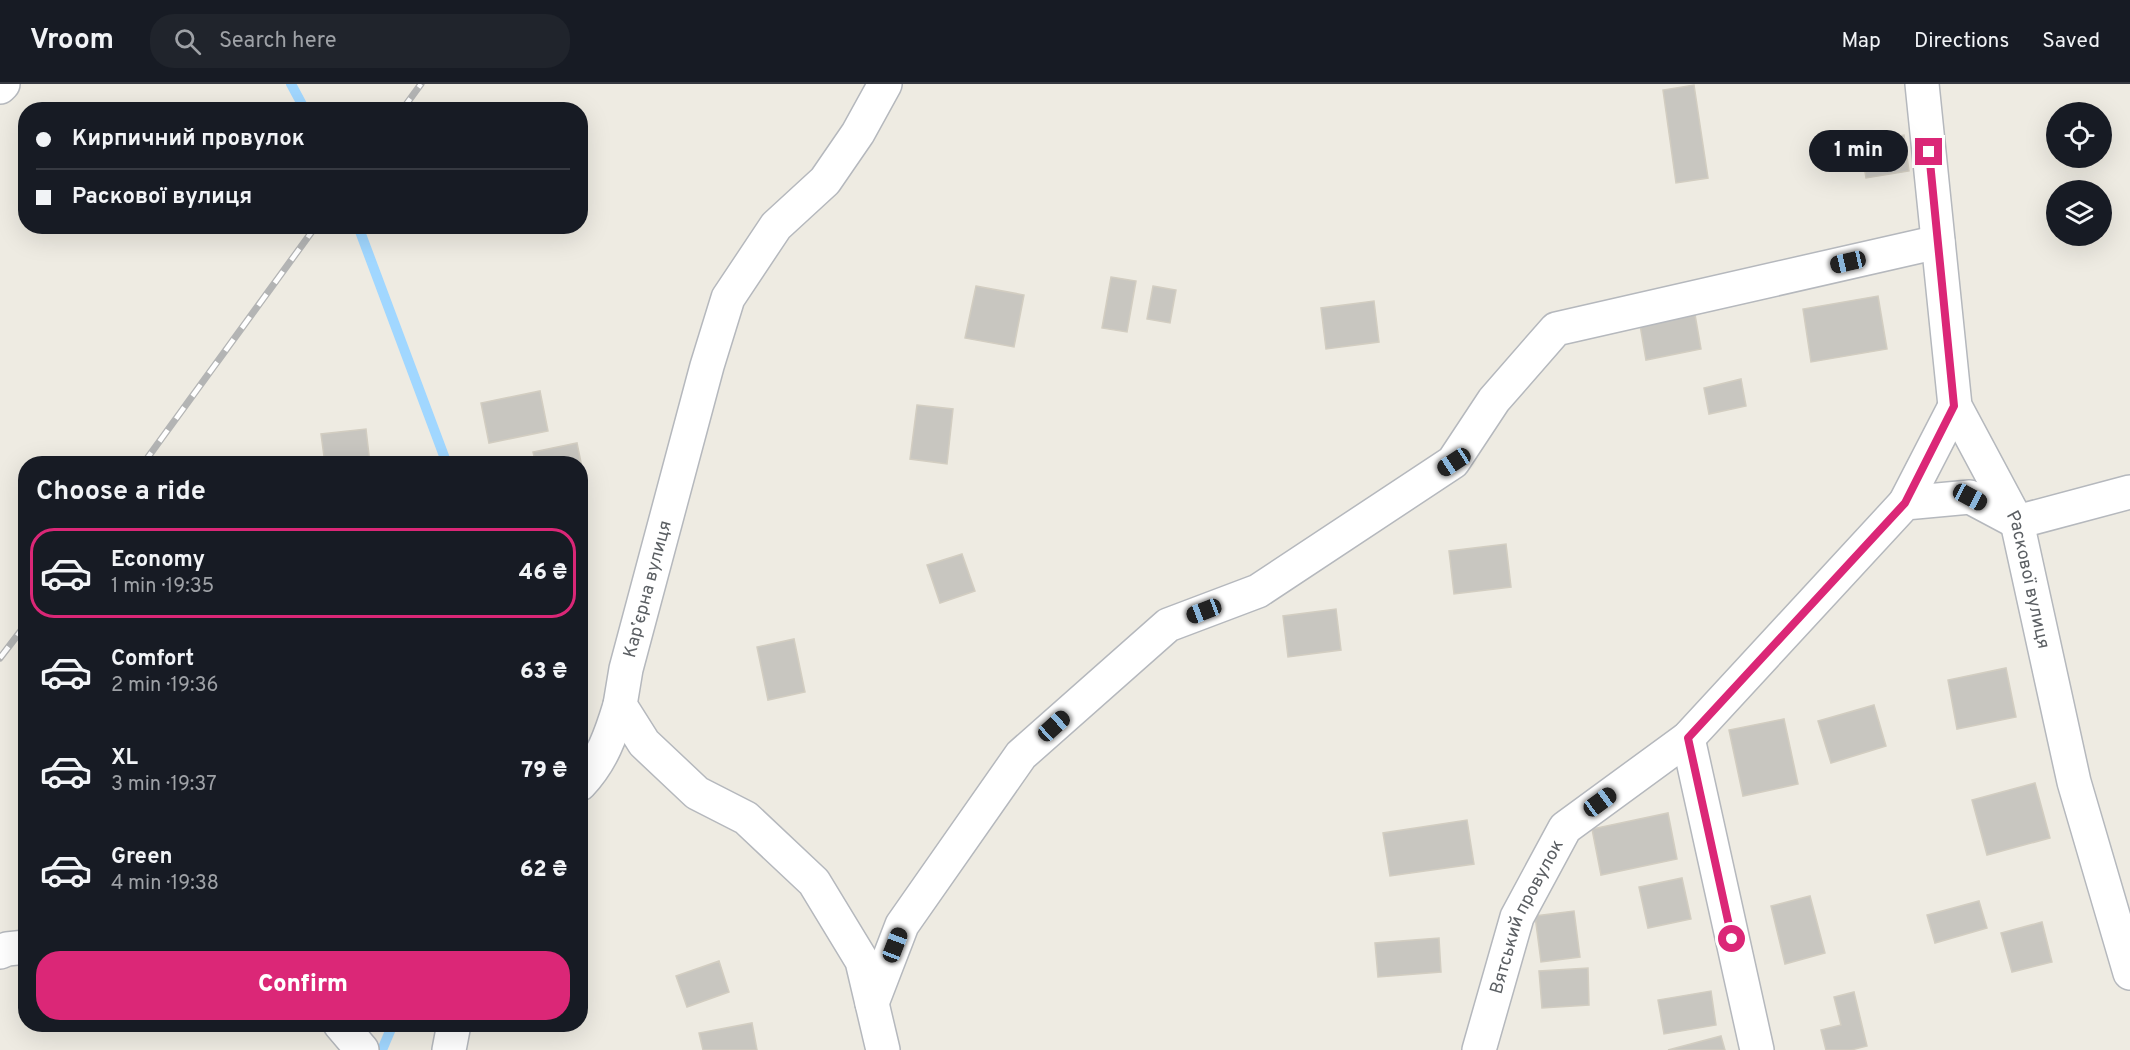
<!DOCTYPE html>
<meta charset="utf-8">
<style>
:root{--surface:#171b24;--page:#20242c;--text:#f1f3f6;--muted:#9ea1a6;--line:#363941;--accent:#db2777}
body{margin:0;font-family:Overpass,sans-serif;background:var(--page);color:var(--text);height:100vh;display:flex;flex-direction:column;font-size:22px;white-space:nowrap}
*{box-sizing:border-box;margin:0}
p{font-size:20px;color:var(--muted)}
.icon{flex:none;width:33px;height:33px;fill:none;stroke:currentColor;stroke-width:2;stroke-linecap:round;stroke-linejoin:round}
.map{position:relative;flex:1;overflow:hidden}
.sheet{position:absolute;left:18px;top:372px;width:570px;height:576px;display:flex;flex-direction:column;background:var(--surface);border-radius:24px;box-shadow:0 6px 24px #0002}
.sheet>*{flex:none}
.top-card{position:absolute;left:18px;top:18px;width:570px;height:132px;border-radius:24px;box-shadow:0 6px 24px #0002;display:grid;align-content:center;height:132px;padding:0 18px;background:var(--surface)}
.fabs{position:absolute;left:2046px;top:18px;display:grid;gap:12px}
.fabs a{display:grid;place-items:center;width:66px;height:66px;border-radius:50%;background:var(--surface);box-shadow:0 6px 24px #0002;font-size:30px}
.end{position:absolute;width:27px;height:27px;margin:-14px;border:8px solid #db2777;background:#fff;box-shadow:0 0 0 3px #fff}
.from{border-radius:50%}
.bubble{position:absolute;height:42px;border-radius:21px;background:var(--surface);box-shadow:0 6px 24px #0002;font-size:20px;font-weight:800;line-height:42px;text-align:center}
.car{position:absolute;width:18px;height:36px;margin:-18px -9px;border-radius:8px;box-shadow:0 0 4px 2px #0007;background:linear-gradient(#222 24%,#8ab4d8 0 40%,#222 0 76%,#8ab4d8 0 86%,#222 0)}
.top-card b{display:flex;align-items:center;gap:21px;height:57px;font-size:22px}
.top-card b+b{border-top:2px solid var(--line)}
.top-card i{width:15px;height:15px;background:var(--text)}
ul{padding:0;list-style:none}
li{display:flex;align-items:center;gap:18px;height:90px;margin:0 12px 9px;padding:0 6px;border:3px solid transparent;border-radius:24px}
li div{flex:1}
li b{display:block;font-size:22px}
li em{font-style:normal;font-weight:800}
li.selected{border-color:var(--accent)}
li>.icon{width:54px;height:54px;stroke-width:1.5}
h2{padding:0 18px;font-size:27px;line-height:72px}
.cta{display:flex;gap:12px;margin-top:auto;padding:12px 18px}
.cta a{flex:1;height:69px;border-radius:24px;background:var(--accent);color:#fff;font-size:24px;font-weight:800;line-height:69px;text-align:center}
header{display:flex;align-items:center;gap:36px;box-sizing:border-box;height:84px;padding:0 30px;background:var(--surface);border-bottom:2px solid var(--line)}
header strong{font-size:28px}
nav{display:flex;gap:33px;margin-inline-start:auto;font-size:21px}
.search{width:420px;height:54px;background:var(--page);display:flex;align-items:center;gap:15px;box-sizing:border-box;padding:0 21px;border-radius:24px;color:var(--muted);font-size:22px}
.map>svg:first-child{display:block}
</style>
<header>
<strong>Vroom</strong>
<div class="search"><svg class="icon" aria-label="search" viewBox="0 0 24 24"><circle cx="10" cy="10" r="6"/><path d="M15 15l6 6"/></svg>Search here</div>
<nav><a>Map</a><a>Directions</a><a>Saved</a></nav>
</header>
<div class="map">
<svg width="2130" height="966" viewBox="0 0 2130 966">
<rect width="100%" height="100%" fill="#eeebe2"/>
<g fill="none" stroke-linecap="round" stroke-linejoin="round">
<path stroke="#a1d7ff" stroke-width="10" d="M291 0 305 26
M358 142 447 380
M382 966 393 940"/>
</g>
<path fill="#c8c6c0" stroke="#d2cdc1" stroke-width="1.5" d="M1694 1 1708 94 1676 99 1663 6Z
M1904 51 1909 87 1866 94 1860 58Z
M1111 193 1136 197 1127 248 1102 244Z
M976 202 1024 211 1014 263 965 254Z
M1153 202 1176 206 1170 239 1147 235Z
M1878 212 1887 265 1811 278 1803 225Z
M1374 217 1379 258 1326 265 1321 224Z
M1694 225 1701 265 1646 276 1639 235Z
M1741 295 1746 322 1709 330 1704 304Z
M540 307 548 347 489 359 481 319Z
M917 321 953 325 947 380 910 375Z
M366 345 370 380H325L321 350Z
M577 359 587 408 580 409V380H536L533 368Z
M1506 460 1511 503 1454 510 1449 467Z
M962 470 975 507 940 519 927 481Z
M1336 525 1341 566 1288 573 1283 532Z
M794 555 805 608 768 616 757 563Z
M2006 584 2016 633 1957 645 1948 596Z
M1874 621 1886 662 1831 679 1818 637Z
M1784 635 1798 700 1743 712 1729 646Z
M2035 699 2050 754 1987 771 1972 716Z
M1668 729 1677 775 1601 791 1592 745Z
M1467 736 1474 780 1390 792 1383 749Z
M1682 794 1691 835 1648 844 1639 803Z
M1810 812 1825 869 1785 880 1771 822Z
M1979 817 1987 844 1935 859 1927 831Z
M1574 827 1580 873 1541 878 1535 832Z
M2042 838 2052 878 2012 888 2001 849Z
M1439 854 1441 888 1378 893 1375 859Z
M719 877 729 908 687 923 676 892Z
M1588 884 1589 921 1542 924 1539 887Z
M1711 907 1716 941 1664 950 1658 916Z
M1854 908 1867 962 1851 966H1826L1821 946 1841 941 1834 913Z
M752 939 757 966H703L699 949Z
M1721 952 1725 966H1668Z"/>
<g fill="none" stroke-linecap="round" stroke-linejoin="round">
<g stroke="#b5b8bd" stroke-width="36">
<g id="minor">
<path id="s1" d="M1922 0 1955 322 2017 438 2074 698 2130 889"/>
<path d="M1905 419 1955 322"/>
<path d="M1688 654 1757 966"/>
<path d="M580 700C602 677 611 651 620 621"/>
<path d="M0 868 7 865 26 863"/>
<path d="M872 919 902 841 1021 671 1168 541 1258 507 1453 378 1494 316 1556 245 1938 158"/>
<path d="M340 940 362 966"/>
<path d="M449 966 454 940"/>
<path d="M883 966 862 877 814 798 746 734 697 709 644 659 620 621 626 585 707 282 728 214 776 142 825 97 858 49 885 0"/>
<path id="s2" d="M1479 966 1517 833 1565 744 1688 654 1905 419 1970 413 2017 438 2130 408"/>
</g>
</g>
<g stroke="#b5b8bd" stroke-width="36">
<path id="tertiary" d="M0 3 3 0"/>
</g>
<use href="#minor" stroke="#fff" stroke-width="33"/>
<use href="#tertiary" stroke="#fff" stroke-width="33"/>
<g stroke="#b3b4b4" stroke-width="7">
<path id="rail" d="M402 26 421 0
M143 380 316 142
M0 574 26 540"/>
</g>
<use href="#rail" stroke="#fff" stroke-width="4.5" stroke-dasharray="14" stroke-linecap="butt"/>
</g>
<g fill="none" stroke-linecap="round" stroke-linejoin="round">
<path stroke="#db2777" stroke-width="8" d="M1732 855 1688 654 1905 419 1954 322 1929 68"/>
</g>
<g text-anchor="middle" stroke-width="5" stroke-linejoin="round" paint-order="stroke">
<g font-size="18" fill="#5b5f63" stroke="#fff">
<text dy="6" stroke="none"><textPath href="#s1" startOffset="514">Раскової вулиця</textPath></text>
<text transform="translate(647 505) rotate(-75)" y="6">Карʼєрна вулиця</text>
<text dy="6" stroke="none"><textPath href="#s2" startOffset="142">Вятський провулок</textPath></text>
</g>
</g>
</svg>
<div class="fabs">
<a><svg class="icon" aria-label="locate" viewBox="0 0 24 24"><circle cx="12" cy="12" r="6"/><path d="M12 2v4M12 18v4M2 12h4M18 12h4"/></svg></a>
<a><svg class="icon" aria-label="layers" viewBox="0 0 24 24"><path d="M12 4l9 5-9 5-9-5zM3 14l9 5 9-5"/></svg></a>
</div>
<i class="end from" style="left:1732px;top:855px"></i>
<i class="end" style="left:1929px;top:68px"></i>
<div class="bubble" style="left:1809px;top:46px;width:99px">1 min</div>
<i class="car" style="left:1848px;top:178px;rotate:257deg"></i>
<i class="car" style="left:1454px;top:378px;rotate:237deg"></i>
<i class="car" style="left:1970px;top:413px;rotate:118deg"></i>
<i class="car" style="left:1204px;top:527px;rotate:249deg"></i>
<i class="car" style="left:1054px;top:642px;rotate:48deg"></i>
<i class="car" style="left:1600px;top:718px;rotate:54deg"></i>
<i class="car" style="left:895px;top:861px;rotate:21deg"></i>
<div class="top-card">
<b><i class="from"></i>Кирпичний провулок</b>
<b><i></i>Раскової вулиця</b>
</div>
<section class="sheet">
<h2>Choose a ride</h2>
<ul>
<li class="selected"><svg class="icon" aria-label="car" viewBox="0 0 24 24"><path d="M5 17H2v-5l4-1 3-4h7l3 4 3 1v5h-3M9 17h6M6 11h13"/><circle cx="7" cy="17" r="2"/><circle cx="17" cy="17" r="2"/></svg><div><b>Economy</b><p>1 min · 19:35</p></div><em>46 ₴</em></li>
<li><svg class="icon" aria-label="car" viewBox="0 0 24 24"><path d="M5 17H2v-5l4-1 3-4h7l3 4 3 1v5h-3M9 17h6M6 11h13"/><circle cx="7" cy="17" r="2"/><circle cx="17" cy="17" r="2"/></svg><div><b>Comfort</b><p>2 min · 19:36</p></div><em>63 ₴</em></li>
<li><svg class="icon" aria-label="car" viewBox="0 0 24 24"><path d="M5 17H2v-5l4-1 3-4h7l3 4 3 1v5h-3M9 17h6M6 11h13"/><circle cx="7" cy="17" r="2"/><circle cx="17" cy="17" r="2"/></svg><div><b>XL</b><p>3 min · 19:37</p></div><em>79 ₴</em></li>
<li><svg class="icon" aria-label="car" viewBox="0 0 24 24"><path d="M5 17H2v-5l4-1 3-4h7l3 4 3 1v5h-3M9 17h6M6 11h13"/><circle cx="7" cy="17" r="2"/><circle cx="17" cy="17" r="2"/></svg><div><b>Green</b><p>4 min · 19:38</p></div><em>62 ₴</em></li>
</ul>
<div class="cta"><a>Confirm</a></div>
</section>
</div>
